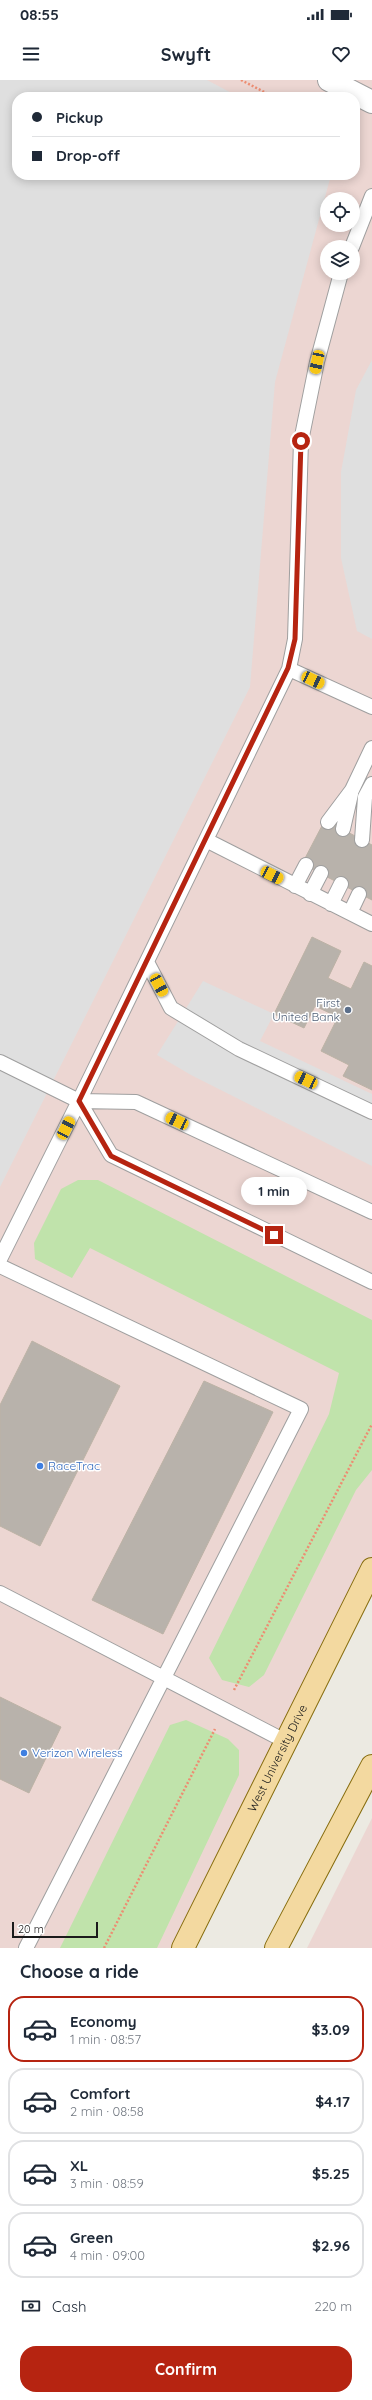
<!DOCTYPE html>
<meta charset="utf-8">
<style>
:root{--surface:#fff;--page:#f2f2f3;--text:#1f2937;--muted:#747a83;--line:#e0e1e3;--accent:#b62411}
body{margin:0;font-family:Quicksand,sans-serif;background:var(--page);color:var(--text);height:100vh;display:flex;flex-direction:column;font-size:15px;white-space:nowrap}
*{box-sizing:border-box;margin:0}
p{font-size:13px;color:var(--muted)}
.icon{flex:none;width:22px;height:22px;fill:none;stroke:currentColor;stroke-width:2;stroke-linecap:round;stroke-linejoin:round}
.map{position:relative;height:1868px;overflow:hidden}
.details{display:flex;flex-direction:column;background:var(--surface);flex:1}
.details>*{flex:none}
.top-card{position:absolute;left:12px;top:12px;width:348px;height:88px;border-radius:16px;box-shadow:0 2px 10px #0003;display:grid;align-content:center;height:88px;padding:0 20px;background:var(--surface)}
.tools{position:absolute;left:320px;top:112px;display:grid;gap:8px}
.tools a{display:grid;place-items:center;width:40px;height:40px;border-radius:50%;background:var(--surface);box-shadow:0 2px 10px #0003;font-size:20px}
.scale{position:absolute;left:12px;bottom:10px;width:86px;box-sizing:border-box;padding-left:4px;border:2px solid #1b1b1b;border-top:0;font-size:11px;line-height:14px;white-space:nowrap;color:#1b1b1b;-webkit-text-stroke:3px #fff;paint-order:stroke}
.end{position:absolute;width:18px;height:18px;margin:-9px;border:5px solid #b62411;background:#fff;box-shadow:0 0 0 2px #fff}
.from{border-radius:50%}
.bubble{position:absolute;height:28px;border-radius:14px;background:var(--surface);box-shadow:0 2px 10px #0003;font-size:13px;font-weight:800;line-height:28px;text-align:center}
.car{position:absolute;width:12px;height:24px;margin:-12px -6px;border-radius:5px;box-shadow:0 0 3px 1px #0007;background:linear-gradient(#f5c518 24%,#345 0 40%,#f5c518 0 76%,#345 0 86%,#f5c518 0)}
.top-card b{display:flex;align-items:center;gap:14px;height:38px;font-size:15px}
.top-card b+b{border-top:1px solid var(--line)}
.top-card i{width:10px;height:10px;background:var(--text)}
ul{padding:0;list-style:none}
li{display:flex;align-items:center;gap:12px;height:66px;margin:0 8px 6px;padding:0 12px;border:2px solid var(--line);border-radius:16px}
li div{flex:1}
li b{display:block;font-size:15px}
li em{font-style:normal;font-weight:800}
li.selected{border-color:var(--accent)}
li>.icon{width:36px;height:36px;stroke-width:1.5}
h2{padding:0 20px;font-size:18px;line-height:48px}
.pay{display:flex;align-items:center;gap:10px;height:44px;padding:0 20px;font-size:15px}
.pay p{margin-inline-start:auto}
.button{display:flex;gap:8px;margin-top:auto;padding:8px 20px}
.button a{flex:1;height:46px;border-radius:16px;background:var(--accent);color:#fff;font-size:16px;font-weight:800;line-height:46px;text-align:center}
.status{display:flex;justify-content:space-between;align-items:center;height:28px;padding:0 20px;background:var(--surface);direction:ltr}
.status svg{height:11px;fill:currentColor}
header{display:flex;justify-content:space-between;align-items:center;height:52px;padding:0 20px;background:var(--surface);font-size:18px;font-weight:800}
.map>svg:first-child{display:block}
</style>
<div class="status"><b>08:55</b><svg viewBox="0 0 49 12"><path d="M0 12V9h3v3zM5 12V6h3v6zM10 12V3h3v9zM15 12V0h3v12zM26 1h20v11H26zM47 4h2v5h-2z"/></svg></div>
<header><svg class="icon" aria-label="menu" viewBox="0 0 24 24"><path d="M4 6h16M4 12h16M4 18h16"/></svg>Swyft<svg class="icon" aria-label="heart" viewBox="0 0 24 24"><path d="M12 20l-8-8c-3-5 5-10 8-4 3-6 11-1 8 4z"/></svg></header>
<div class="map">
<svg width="372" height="1868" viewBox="0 0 372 1868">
<rect width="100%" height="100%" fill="#eceae2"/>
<path fill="#ecd6d2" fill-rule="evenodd" d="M0 0H372V1489L183 1868H0ZM17 17H355V95H17ZM327 119H353V145H327ZM327 167H353V193H327Z
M372 1738V1868H307Z"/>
<path fill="#c0e3ab" d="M78 1100H98L372 1240V1390L356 1410 264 1595 249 1607 222 1600 209 1578 329 1334 339 1293 90 1168 72 1198 35 1179 34 1163 61 1109Z
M186 1640 228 1659 239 1670V1695L157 1868H60L170 1645Z"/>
<path fill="#dfdfdf" d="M0 0H207L239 17H17V95H331L275 302 250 607 0 1107Z
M372 280V559L357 551 341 478V392L356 310Z
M203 901 274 934 260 961 372 1014V1086L191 995 157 975Z"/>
<path fill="#b8b2ab" stroke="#bcb2a5" d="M325 740 372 765V820L302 784Z
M312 857 341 871 328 898 351 909 364 882 372 886V1010L343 996 349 985 321 971 338 937 315 926 304 948 274 934Z
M32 1261 120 1306 40 1466 0 1446V1325Z
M204 1301 273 1332 163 1554 92 1520Z
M0 1617 61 1647 29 1713 0 1699Z"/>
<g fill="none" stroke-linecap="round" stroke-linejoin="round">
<g stroke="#9f9f9f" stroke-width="16">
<path id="lane" d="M352 167 372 116
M289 589 372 627
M328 742 352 710 372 668
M343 749 351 714
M206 760 372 844
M362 760 365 717 372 704
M295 806 306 785
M310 814 321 793
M331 824 341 804
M350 833 359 814
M147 882 171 928 239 969 372 1032
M0 982 79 1021 136 1022 372 1132
M79 1021 111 1075 372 1202
M0 1179 79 1021 289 589 295 559 301 361 317 282 341 193
M0 1186 301 1329 26 1868
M0 1513 285 1661"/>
</g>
<g stroke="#9f9f9f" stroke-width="24">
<path id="street" d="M329 0 372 22"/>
</g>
<g stroke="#866c0d" stroke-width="24">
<g id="primary">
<path id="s1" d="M183 1868 372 1489"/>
<path d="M276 1868 372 1686"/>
</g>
</g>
<path stroke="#ed8d72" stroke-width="2.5" stroke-dasharray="2 2" stroke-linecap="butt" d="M241 0 274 17
M234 1610 372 1344
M104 1868 215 1649"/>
<use href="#lane" stroke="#fff" stroke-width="14"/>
<use href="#street" stroke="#fff" stroke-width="22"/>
<use href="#primary" stroke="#f3d9a0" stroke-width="22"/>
</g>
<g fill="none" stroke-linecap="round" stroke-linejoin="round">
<path stroke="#b62411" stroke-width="5" d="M274 1155 111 1076 79 1021 288 588 295 559 301 361"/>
</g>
<circle fill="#5c6f8a" stroke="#fff" stroke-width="1.5" cx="348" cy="930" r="4"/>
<g fill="#3f7fe0" stroke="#fff" stroke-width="1.5">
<circle cx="40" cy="1386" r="4"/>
<circle cx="24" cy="1673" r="4"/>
</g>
<g text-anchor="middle" stroke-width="3" stroke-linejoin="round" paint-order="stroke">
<g font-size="12" fill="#4e5e75" stroke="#fff" text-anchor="end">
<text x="340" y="927">First<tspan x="340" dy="14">United Bank</tspan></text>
</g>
<g font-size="12" fill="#366cbe" stroke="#fff" text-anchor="start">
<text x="48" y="1390">RaceTrac</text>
<text x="32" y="1677">Verizon Wireless</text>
</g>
<g font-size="12" fill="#1b1b1b" stroke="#fff">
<text dy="4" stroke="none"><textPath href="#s1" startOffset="212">West University Drive</textPath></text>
</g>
</g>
</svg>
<div class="tools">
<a><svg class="icon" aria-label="locate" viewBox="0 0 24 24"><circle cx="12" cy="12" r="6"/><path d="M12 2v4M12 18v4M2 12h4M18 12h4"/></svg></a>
<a><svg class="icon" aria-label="layers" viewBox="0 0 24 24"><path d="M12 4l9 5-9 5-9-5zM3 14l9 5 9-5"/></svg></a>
</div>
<div class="scale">20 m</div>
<i class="end from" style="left:301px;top:361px"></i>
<i class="end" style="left:274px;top:1155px"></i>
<div class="bubble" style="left:241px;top:1097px;width:66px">1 min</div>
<i class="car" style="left:317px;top:282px;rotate:192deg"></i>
<i class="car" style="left:313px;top:600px;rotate:115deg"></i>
<i class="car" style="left:272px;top:795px;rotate:117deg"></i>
<i class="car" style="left:159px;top:905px;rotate:152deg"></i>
<i class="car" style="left:306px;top:1000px;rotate:295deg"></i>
<i class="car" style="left:177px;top:1041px;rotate:295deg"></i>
<i class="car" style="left:66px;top:1048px;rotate:27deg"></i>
<div class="top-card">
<b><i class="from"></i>Pickup</b>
<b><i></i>Drop-off</b>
</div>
</div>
<section class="details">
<h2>Choose a ride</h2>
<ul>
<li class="selected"><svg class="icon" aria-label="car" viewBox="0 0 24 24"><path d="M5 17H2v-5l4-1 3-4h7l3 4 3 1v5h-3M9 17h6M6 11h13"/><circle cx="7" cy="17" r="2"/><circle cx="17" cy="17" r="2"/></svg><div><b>Economy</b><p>1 min · 08:57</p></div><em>$3.09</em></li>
<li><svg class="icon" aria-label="car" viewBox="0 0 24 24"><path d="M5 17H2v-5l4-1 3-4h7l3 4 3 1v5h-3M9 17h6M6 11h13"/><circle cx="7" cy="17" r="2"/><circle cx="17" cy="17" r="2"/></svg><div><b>Comfort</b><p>2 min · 08:58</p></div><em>$4.17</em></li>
<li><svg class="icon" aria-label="car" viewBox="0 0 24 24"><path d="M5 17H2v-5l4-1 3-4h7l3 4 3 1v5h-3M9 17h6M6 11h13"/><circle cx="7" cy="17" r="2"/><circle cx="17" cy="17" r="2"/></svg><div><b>XL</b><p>3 min · 08:59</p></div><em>$5.25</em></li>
<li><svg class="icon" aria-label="car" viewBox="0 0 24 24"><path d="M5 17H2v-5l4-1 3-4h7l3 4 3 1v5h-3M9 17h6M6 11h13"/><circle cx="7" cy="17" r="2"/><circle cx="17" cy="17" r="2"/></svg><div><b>Green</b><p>4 min · 09:00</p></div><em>$2.96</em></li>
</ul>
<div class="pay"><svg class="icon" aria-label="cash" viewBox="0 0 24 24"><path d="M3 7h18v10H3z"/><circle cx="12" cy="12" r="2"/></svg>Cash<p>220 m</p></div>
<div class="button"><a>Confirm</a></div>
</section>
